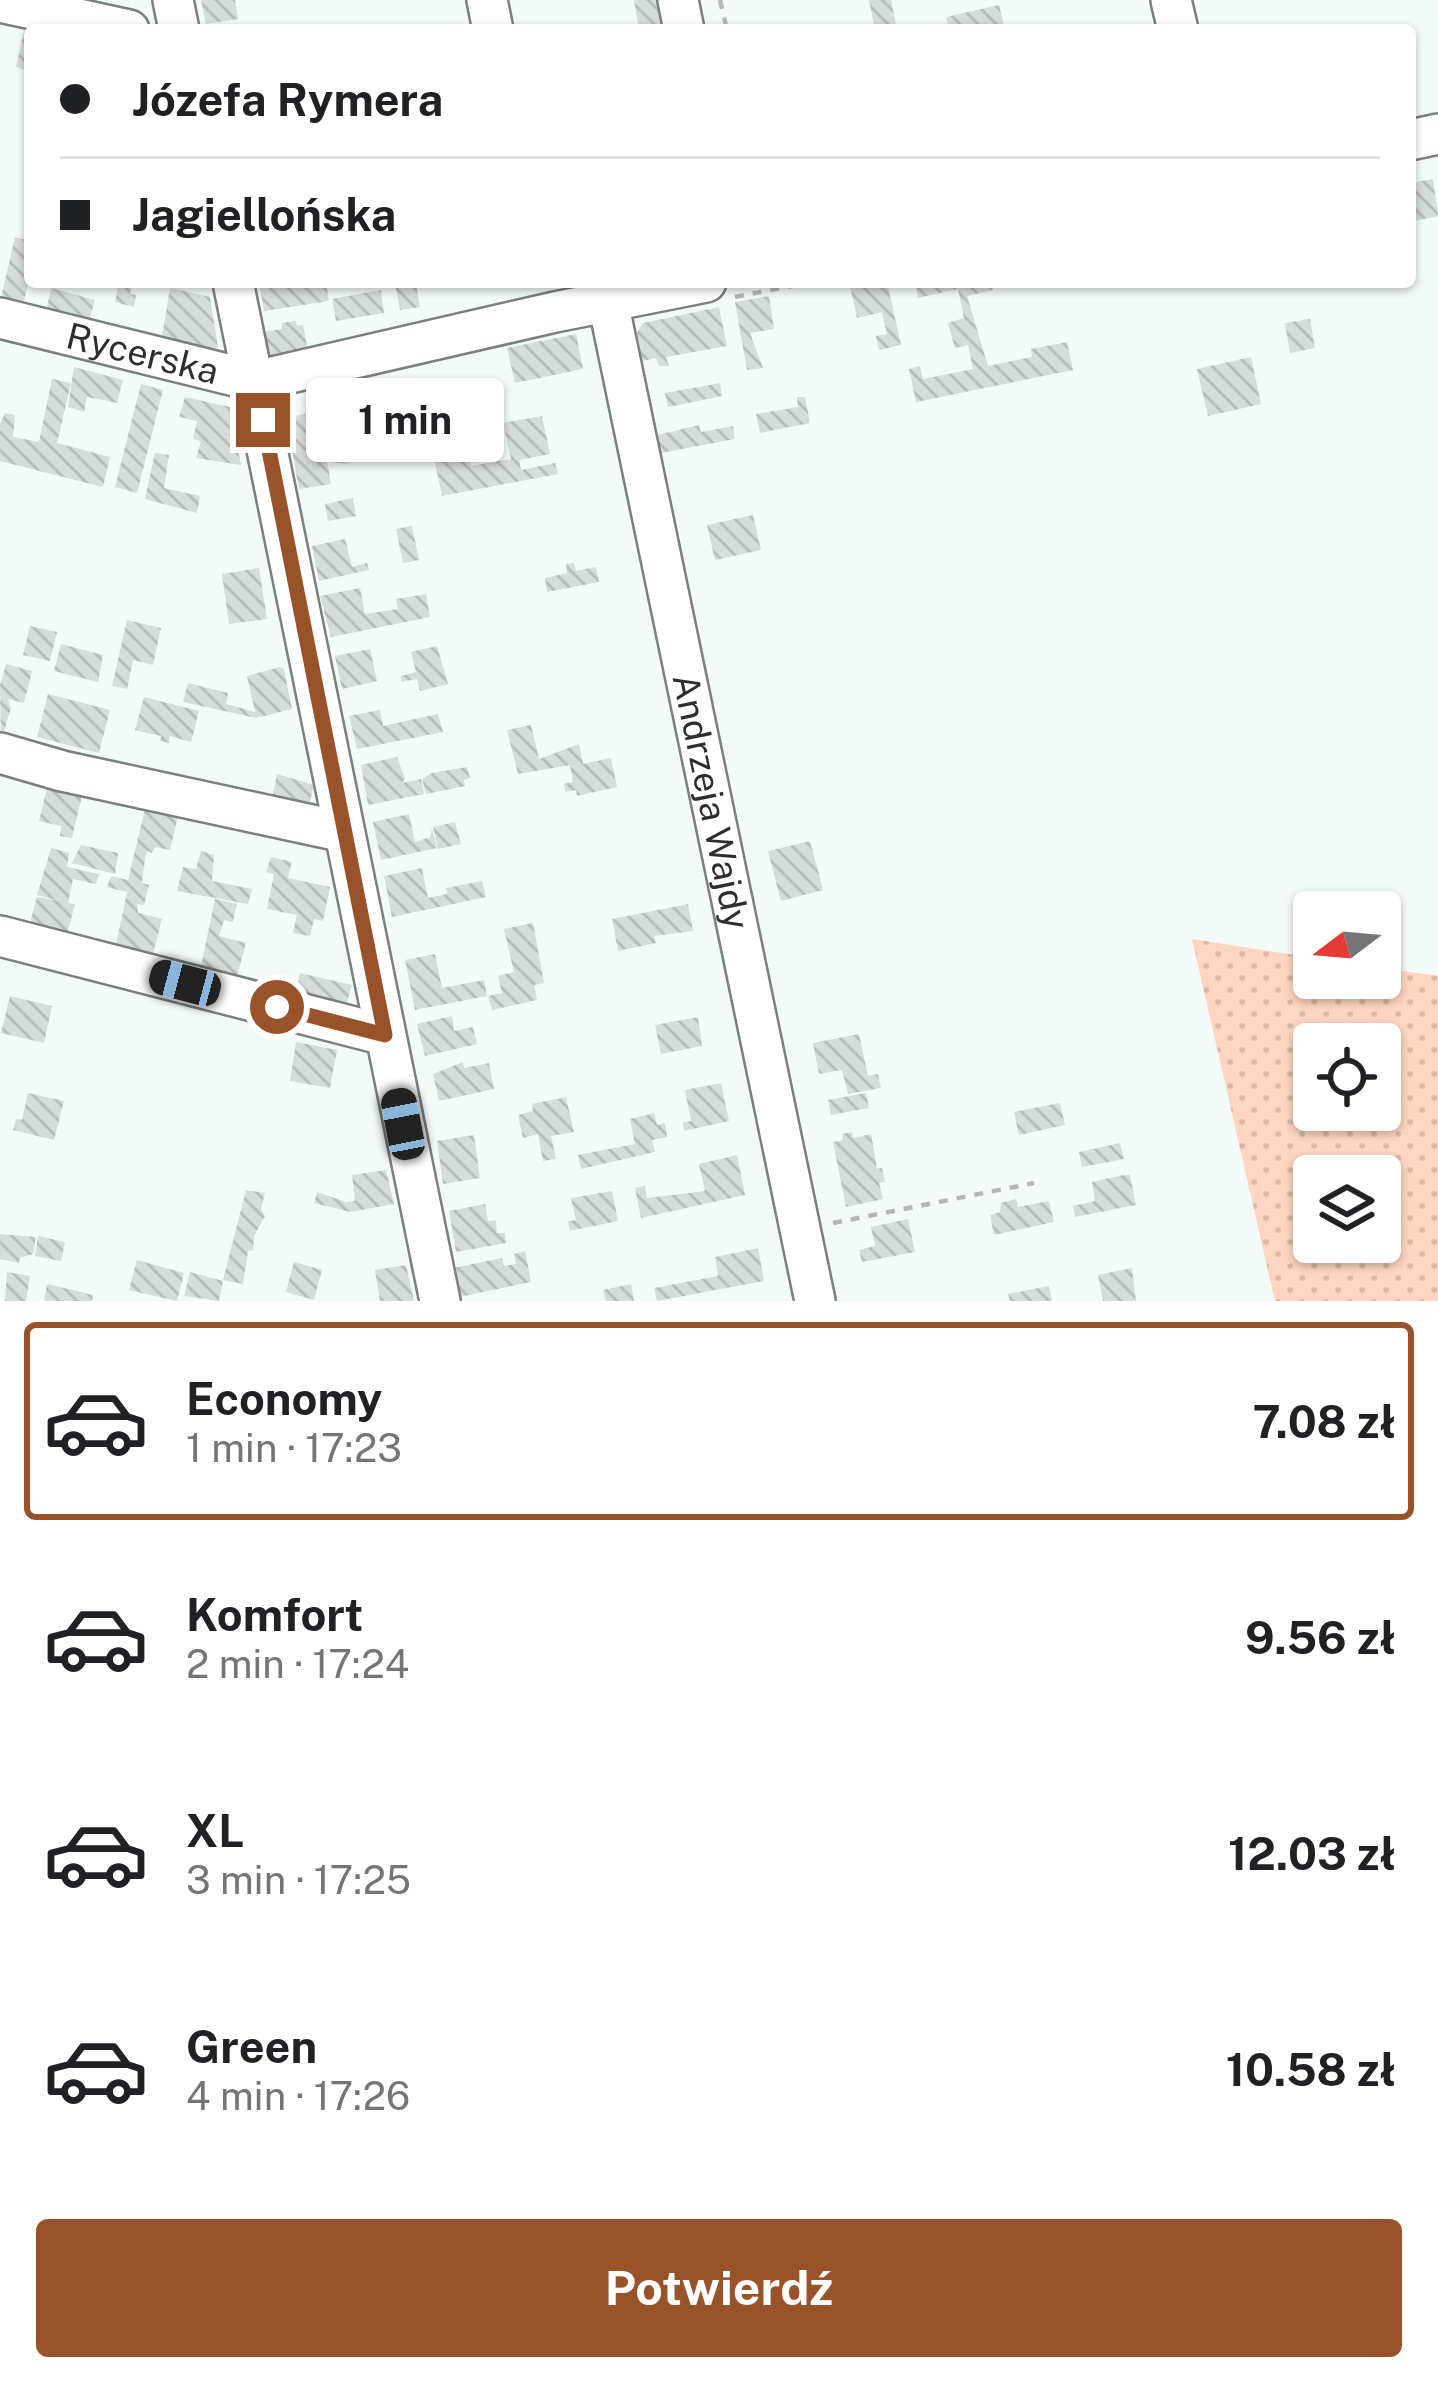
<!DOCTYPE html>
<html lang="pl">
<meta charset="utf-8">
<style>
:root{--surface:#fff;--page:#f6f6f6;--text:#202124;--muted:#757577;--line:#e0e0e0;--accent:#99532b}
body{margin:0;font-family:"Public Sans",sans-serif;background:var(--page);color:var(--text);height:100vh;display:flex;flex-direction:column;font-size:45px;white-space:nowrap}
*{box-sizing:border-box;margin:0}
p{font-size:39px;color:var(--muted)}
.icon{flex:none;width:66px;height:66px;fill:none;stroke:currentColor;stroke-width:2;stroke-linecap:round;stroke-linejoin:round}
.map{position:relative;height:1301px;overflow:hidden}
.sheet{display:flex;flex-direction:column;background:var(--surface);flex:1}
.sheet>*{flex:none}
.banner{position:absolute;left:24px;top:24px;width:1392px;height:264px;border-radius:12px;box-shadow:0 3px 9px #0004;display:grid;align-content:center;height:264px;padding:0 36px;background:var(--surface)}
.needle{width:78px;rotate:254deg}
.fabs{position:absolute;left:1293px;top:891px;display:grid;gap:24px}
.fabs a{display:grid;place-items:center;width:108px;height:108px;border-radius:12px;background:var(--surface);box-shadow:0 3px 9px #0004;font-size:60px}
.end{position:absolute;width:54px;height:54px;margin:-27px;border:15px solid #99532b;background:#fff;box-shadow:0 0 0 6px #fff}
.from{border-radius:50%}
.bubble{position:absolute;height:84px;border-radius:12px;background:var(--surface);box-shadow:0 3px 9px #0004;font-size:39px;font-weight:700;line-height:84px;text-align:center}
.car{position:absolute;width:36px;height:72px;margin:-36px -18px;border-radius:15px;box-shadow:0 0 9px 3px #0007;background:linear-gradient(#222 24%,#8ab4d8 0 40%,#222 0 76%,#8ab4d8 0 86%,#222 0)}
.banner b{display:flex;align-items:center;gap:42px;height:114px;font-size:45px}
.banner b+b{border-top:3px solid var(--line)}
.banner i{width:30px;height:30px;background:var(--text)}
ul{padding:21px 0 0;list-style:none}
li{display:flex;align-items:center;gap:36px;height:198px;margin:0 24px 18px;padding:0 12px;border:6px solid transparent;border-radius:12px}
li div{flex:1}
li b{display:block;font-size:45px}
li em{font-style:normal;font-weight:700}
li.on{border-color:var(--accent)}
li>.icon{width:108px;height:108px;stroke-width:1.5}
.button{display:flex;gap:24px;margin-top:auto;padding:24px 36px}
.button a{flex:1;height:138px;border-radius:12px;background:var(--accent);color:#fff;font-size:48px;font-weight:700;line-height:138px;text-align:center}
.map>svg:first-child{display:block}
</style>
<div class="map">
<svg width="1438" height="1301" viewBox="0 0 1438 1301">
<defs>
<pattern id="grass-dots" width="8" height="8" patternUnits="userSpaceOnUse" patternTransform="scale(3)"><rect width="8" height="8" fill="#fed5c0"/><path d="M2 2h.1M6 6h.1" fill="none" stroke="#dab7a5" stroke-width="1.8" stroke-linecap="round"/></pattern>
<pattern id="building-back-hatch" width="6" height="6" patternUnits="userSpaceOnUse" patternTransform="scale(3)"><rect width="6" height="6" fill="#d5dcda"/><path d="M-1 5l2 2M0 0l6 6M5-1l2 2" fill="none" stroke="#b7bdbb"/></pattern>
</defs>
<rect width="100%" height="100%" fill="#f3faf8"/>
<path fill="url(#grass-dots)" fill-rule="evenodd" d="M1192 939 1314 958V978H1380V968L1438 976V1301H1275ZM1314 1044H1380V1110H1314ZM1314 1176H1380V1242H1314Z"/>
<path fill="url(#building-back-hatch)" d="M201 0H235L238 19 206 24Z
M634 0H660L665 30H639Z
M869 0H891L897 30H875Z
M999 5 1005 30H949L946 17Z
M24 31 30 32V72L16 67Z
M1433 179 1438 216 1410 222V183Z
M15 237 30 241V277L23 304 1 298Z
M119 282H133L130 294 136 295 134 307 115 302Z
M259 282H326L329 301 264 311Z
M849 282H887L901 345 879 350 876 336 887 334 882 312 857 318Z
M915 282H991L993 290 967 296 988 366 1032 357 1031 349 1067 342 1073 370 916 402 909 369 920 366 923 379 973 369 968 345 955 348 948 323 964 318 958 289 918 298Z
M416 284 420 307 400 310 396 288Z
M51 288 95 300 87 327 45 316Z
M170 288 210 297 218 347 213 350 162 337Z
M381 290 384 313 336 321 332 299Z
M769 296 774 329 750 333 763 368 747 370 735 302Z
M719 307 727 346 666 357 669 366H659L656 358 642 361 637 333 643 323Z
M1310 319 1315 348 1290 353 1285 323Z
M296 321 297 326 303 325 308 351 266 358 262 332 282 329V323Z
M576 334 583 369 515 383 507 348Z
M1251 357 1261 404 1208 416 1197 369Z
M74 367 123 380 117 403 87 397 84 412 68 407Z
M52 379 71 383 57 443 110 457 103 487 0 461V424L5 413 15 415 13 437 39 442Z
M720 383 722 396 668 407 665 393Z
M141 384 163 390 137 493 115 487Z
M471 392 476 417 461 420 471 466 511 459 503 423 542 416 550 454 519 460 521 470 555 463 558 474 442 496 432 448 427 447 344 464 327 461 331 484 299 489 286 418 319 411 323 434 335 432 333 425 374 417 378 437 443 424 438 399Z
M185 397 230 407 241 465 196 458 201 441 193 439 197 421 179 417Z
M797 397H805L810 423 760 433 756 414 798 407Z
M699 425 701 432 733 426 735 439 661 453 657 435Z
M155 453 169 455 164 488 200 496 197 513 145 499Z
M353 498 356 516 328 521 325 504Z
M753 515 761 550 715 560 707 525Z
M412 526 419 560 403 563 396 529Z
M345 539 352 567 367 563 369 570 319 581 312 546Z
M574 563 576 571 596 567 599 582 547 592 545 578 567 573 566 564Z
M259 568 267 619 229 624 222 574Z
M360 588 365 614 398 609 396 599 426 594 430 617 331 637 320 596Z
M127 620 161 628 153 665 133 660 127 689 112 686Z
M30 626 57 632 50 661 23 655Z
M61 644 103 655 98 682 54 671Z
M437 646 448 684 420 691 417 679 401 682V676L416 672 411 652Z
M370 649 377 681 342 689 335 656Z
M6 664 32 671 24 703 8 699 11 708 1 742 0 685Z
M280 667 284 669 292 709 256 718 183 702 188 683 228 693 226 704 255 712 247 676Z
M48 694 110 710 99 753 37 737Z
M144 697 199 711 191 742 170 736 169 743 160 741 161 736 135 730Z
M380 710 383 726 438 714 443 732 357 749 349 716Z
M531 725 539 759 579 744 583 764 611 758 617 787 577 796 576 790 565 792 564 784 573 782 570 765 518 774 507 730Z
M397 757 405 779 402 783 421 779 424 794 368 805 361 765Z
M467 767 470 778 464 780 465 786 426 794 422 779 432 773Z
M277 774 314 785 307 814 271 804Z
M47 788 82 796 72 838 60 836 61 826 39 821Z
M145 809 178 816 170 850 155 847 152 853 147 851 145 859 142 883 149 885 144 905 137 904 138 913 162 919 153 954 116 945 127 892 107 887 111 876 128 880Z
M409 814 415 842 430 837 432 829 437 848 381 860 373 822Z
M455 822 461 844 438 849 433 827Z
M810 841 823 890 781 901 768 851Z
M81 845 118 853 115 874 72 863Z
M51 848 69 853 67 867 99 874 96 884 73 879 68 903 75 904 66 938 29 927 37 897 60 901 37 895Z
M201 851 214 855 212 881 252 889 248 904 177 891 183 867 196 869Z
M271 857 292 862 288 878 330 887 323 921 314 919 310 936 293 933 297 915 267 909 274 874 266 872Z
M422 868 428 898 447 894 446 888 482 881 486 897 392 917 384 876Z
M215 899 237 904 233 922 224 920 219 936 246 943 237 976 201 966Z
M688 904 693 931 654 936 656 943 618 951 612 919Z
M533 923 544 983 534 985 537 1000 492 1010 488 996 502 993 498 976 514 972 504 929Z
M435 954 442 988 484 980 487 996 415 1010 405 960Z
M300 973 352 985 344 1012 294 1001Z
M10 996 52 1006 44 1043 1 1033Z
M452 1016 454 1031 473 1027 477 1044 425 1056 417 1024Z
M698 1017 702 1046 661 1054 655 1025Z
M859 1034 868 1076 878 1074 881 1088 848 1094 842 1070 819 1074 813 1043Z
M296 1042 337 1050 330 1088 290 1081Z
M463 1062 464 1068 489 1063 494 1089 439 1101 433 1074Z
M721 1083 729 1121 684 1131 683 1122 691 1121 685 1090Z
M28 1093 64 1101 54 1140 13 1130 16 1119 22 1120Z
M866 1093 869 1108 831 1115 828 1100Z
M566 1097 574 1132 551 1136 556 1159 543 1161 538 1134 523 1138 518 1115 533 1111 532 1104Z
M1060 1103 1065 1125 1019 1135 1014 1112Z
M654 1113 657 1125 665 1123 667 1137 652 1140 655 1152 581 1169 578 1155 635 1144 630 1119Z
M852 1132 853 1138 871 1134 877 1169 882 1168 885 1182 879 1183 883 1199 846 1207 833 1142 843 1140 842 1134Z
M474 1135 480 1178 443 1184 437 1141Z
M1120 1143 1124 1159 1082 1167 1079 1152Z
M737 1155 745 1195 641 1218 635 1188 645 1186 647 1198 705 1191 699 1164Z
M386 1170 394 1204 350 1212 314 1203 317 1192 346 1202 355 1201 352 1175Z
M1123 1175H1130L1136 1205 1075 1217 1073 1206 1095 1201 1092 1182Z
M246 1190 265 1193 261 1209 265 1216 254 1236 253 1250 248 1251 243 1284 223 1280Z
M612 1191 618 1221 570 1231 568 1221 576 1220 571 1198Z
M1016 1199 1018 1207 1049 1201 1054 1222 994 1235 990 1215 1000 1212 1001 1203Z
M485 1204 488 1221 496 1220 497 1233H505L506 1243 456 1252 449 1211Z
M908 1219 915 1252 862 1262 859 1250 875 1246 871 1227Z
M0 1234 36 1237 33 1254 20 1258 19 1263 0 1259Z
M38 1236 65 1242 61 1261 35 1256Z
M758 1248 764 1281 657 1301 654 1288 718 1276 715 1257Z
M525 1251 531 1282 459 1297 453 1268 502 1258 504 1266 516 1264 514 1254Z
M137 1260 184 1273 177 1301 129 1290Z
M294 1262 322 1270 314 1300 286 1292Z
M406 1265 414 1301H380L375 1270Z
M1132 1268 1136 1301H1103L1098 1275Z
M7 1272 30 1276 26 1301H5Z
M190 1272 223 1281 219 1301 184 1296Z
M47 1284 93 1295 92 1301H44Z
M631 1284 634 1301H606L603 1290Z
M1049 1286 1052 1301H1010L1008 1294Z"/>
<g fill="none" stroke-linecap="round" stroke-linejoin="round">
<g stroke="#7a807e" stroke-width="44">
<g id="minor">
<path d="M173 0 179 30"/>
<path d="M487 0 493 30"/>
<path d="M678 0 684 30"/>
<path d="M1171 0 1178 30"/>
<path d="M0 2 129 30"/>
<path d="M1410 140 1438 134"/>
<path d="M233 282 440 1301"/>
<path id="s1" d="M608 302 815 1301"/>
<path id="s2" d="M0 318 255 381 555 312 706 282"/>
<path d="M0 753 62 771 344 832"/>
<path d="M0 936 385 1035"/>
</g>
</g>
<path stroke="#b3b8b7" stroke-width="4.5" stroke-dasharray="9 9" stroke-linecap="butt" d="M720 0 727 30
M735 297 812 282
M833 1223 1034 1183"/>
<use href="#minor" stroke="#fff" stroke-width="39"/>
</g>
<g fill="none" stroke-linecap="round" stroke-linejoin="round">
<path stroke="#99532b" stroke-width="15" d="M263 420 385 1035 277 1007"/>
</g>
<g text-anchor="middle" stroke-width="9" stroke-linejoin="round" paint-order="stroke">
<g font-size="36" fill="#2c2f2e" stroke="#fff">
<text dy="13" stroke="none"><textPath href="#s2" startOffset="147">Rycerska</textPath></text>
<text dy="13" stroke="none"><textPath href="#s1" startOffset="510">Andrzeja Wajdy</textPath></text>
</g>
</g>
</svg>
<div class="fabs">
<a><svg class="needle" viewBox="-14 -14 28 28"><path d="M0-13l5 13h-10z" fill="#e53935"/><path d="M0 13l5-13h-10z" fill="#757577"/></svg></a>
<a><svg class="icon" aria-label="locate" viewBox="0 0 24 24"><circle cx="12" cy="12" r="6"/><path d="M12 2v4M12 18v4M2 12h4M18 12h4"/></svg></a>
<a><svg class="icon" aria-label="layers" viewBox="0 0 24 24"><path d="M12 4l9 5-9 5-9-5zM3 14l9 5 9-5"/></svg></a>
</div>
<i class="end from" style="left:277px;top:1007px"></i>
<i class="end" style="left:263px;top:420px"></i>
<div class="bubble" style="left:306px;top:378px;width:198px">1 min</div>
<i class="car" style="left:185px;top:983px;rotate:285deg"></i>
<i class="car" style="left:403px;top:1124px;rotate:349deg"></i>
<div class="banner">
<b><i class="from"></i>Józefa Rymera</b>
<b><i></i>Jagiellońska</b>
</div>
</div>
<section class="sheet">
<ul>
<li class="on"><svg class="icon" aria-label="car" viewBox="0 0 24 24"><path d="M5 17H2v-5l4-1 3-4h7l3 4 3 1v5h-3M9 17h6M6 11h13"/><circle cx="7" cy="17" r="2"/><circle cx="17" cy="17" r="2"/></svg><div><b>Economy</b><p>1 min · 17:23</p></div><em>7.08 zł</em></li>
<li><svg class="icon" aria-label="car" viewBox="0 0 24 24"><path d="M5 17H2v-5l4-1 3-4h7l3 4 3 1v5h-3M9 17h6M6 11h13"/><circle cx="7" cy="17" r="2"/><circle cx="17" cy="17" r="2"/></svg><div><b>Komfort</b><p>2 min · 17:24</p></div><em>9.56 zł</em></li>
<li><svg class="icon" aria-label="car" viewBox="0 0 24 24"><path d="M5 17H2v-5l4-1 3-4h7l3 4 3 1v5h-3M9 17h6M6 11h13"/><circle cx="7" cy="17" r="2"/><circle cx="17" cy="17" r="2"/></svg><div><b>XL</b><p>3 min · 17:25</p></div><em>12.03 zł</em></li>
<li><svg class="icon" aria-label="car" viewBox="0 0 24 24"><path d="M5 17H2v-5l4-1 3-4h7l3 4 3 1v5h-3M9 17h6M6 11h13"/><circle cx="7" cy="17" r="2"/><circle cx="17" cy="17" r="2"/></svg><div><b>Green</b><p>4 min · 17:26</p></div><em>10.58 zł</em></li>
</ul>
<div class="button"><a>Potwierdź</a></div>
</section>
